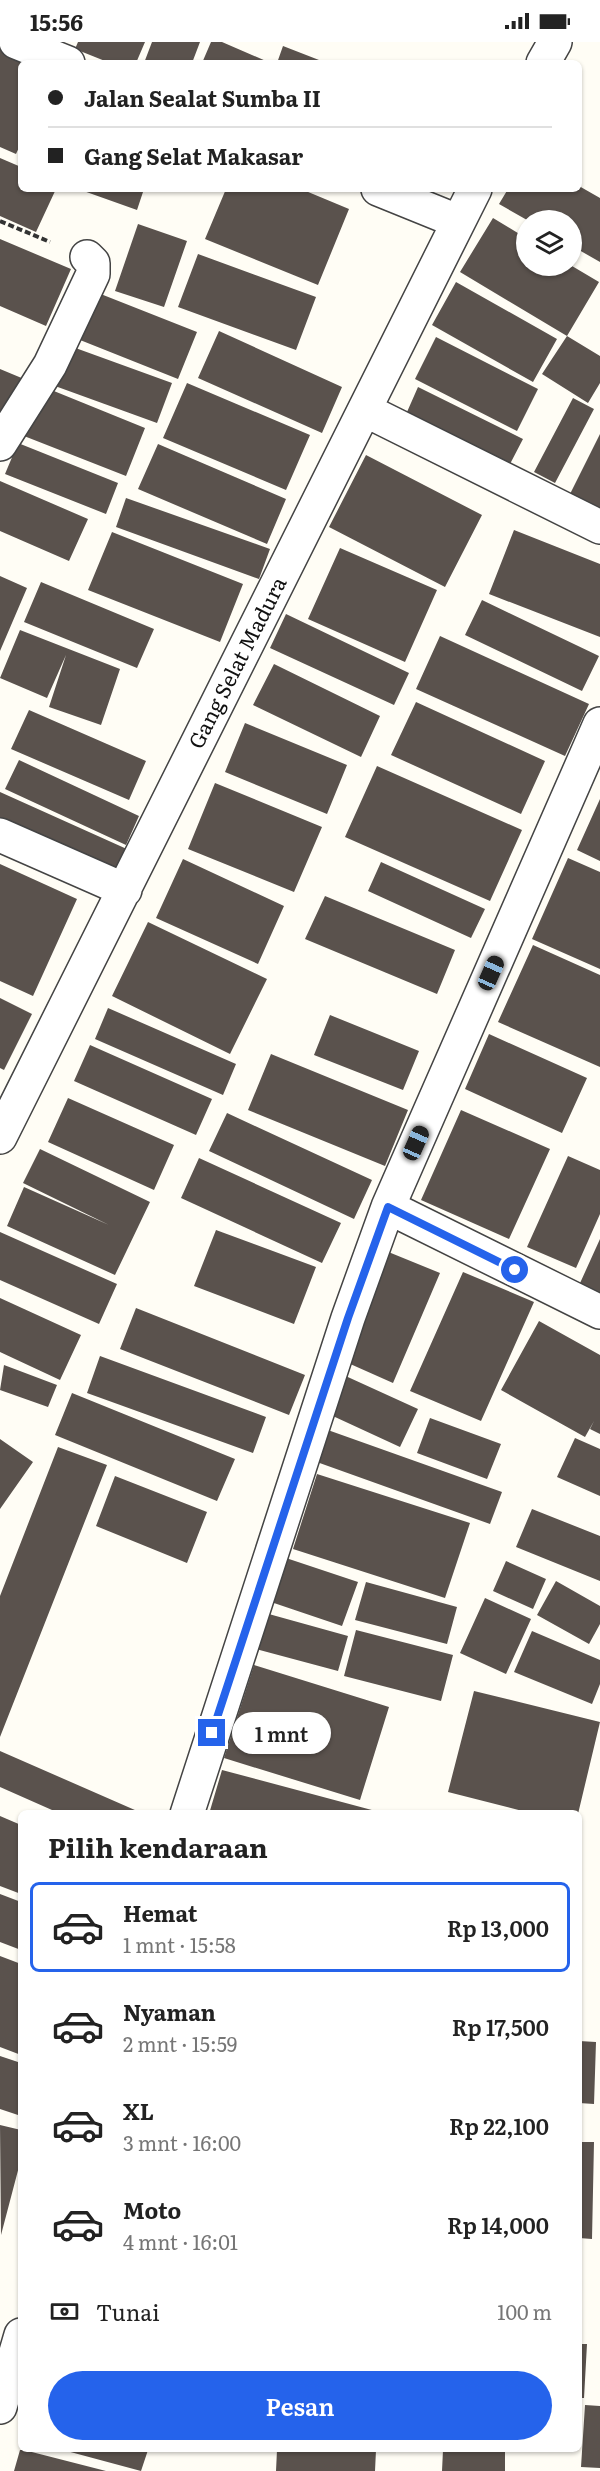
<!DOCTYPE html>
<html lang="id">
<meta charset="utf-8">
<style>
:root{--surface:#fff;--page:#f2f2f2;--text:#222;--muted:#767676;--line:#e0e0e0;--accent:#2563eb}
body{margin:0;font-family:Literata,serif;background:var(--page);color:var(--text);height:100vh;display:flex;flex-direction:column;font-size:22px;white-space:nowrap}
*{box-sizing:border-box;margin:0}
p{font-size:20px;color:var(--muted)}
.icon{flex:none;width:33px;height:33px;fill:none;stroke:currentColor;stroke-width:2;stroke-linecap:round;stroke-linejoin:round}
.map{position:relative;flex:1;overflow:hidden}
.side{position:absolute;left:18px;top:1768px;width:564px;height:642px;display:flex;flex-direction:column;background:var(--surface);border-radius:9px;box-shadow:0 2px 4px #0004}
.side>*{flex:none}
.hud{position:absolute;left:18px;top:18px;width:564px;height:132px;border-radius:9px;box-shadow:0 2px 4px #0004;display:grid;align-content:center;height:132px;padding:0 30px;background:var(--surface)}
.fabs{position:absolute;left:516px;top:168px;display:grid;gap:12px}
.fabs a{display:grid;place-items:center;width:66px;height:66px;border-radius:50%;background:var(--surface);box-shadow:0 2px 4px #0004;font-size:30px}
.end{position:absolute;width:27px;height:27px;margin:-14px;border:8px solid #2563eb;background:#fff;box-shadow:0 0 0 3px #fff}
.from{border-radius:50%}
.bubble{position:absolute;height:42px;border-radius:21px;background:var(--surface);box-shadow:0 2px 4px #0004;font-size:20px;font-weight:600;line-height:42px;text-align:center}
.car{position:absolute;width:18px;height:36px;margin:-18px -9px;border-radius:8px;box-shadow:0 0 4px 2px #0007;background:linear-gradient(#222 24%,#8ab4d8 0 40%,#222 0 76%,#8ab4d8 0 86%,#222 0)}
.hud b{display:flex;align-items:center;gap:21px;height:57px;font-size:22px}
.hud b+b{border-top:2px solid var(--line)}
.hud i{width:15px;height:15px;background:var(--text)}
ul{padding:0;list-style:none}
li{display:flex;align-items:center;gap:18px;height:90px;margin:0 12px 9px;padding:0 18px;border:3px solid transparent;border-radius:9px}
li div{flex:1}
li b{display:block;font-size:22px}
li em{font-style:normal;font-weight:600}
li.on{border-color:var(--accent)}
li>.icon{width:54px;height:54px;stroke-width:1.5}
h2{padding:0 30px;font-size:27px;line-height:72px}
.pay{display:flex;align-items:center;gap:15px;height:66px;padding:0 30px;font-size:22px}
.pay p{margin-inline-start:auto}
.action{display:flex;gap:12px;margin-top:auto;padding:12px 30px}
.action a{flex:1;height:69px;border-radius:36px;background:var(--accent);color:#fff;font-size:24px;font-weight:600;line-height:69px;text-align:center}
.status{display:flex;justify-content:space-between;align-items:center;height:42px;padding:0 30px;background:var(--surface);direction:ltr}
.status svg{height:16px;fill:currentColor}
.map>svg:first-child{display:block}
</style>
<div class="status"><b>15:56</b><svg viewBox="0 0 49 12"><path d="M0 12V9h3v3zM5 12V6h3v6zM10 12V3h3v9zM15 12V0h3v12zM26 1h20v11H26zM47 4h2v5h-2z"/></svg></div>
<div class="map">
<svg width="600" height="2429" viewBox="0 0 600 2429">
<rect width="100%" height="100%" fill="#fffdf5"/>
<path fill="#5a524d" d="M78 0H145L136 21H110L75 7Z
M152 0H200L192 21H144Z
M211 0H222L266 19 202 21Z
M283 4 319 18 318 21H277Z
M0 7 32 21H21V101L16 112 0 105Z
M0 116 21 125V147H56L36 190 0 174Z
M579 144 600 156V220L572 204V178H527L499 162 508 147H579Z
M78 147H144L137 168Z
M226 147H301L349 167 318 243 205 197Z
M493 176 526 196V224H572L599 240 567 294 460 230Z
M138 182 187 199 164 265 115 249Z
M0 197 71 227 46 284 0 264Z
M198 212 316 255 296 308 178 265Z
M456 240 557 297 533 340 432 283Z
M88 247 197 290 178 337 70 294Z
M219 289 342 345 322 391 198 336Z
M567 294 600 314V341L588 361 542 332Z
M436 295 538 347 517 389 415 337Z
M70 304 172 341 157 381 55 344Z
M0 327 24 337 0 374Z
M187 341 310 393 286 448 163 396Z
M44 345 145 386 126 434 24 394Z
M418 345 523 397 510 422 407 370Z
M573 356 594 367 555 441 534 430Z
M600 392V480L565 462Z
M18 401 118 441 106 472 5 432Z
M158 402 286 457 267 502 138 447Z
M366 413 482 473 445 545 329 485Z
M0 439 88 477 69 519 0 489Z
M126 456 270 507 259 537 116 485Z
M514 488 600 522V595L489 552Z
M112 490 243 542 220 600 88 548Z
M340 506 437 548 405 620 308 577Z
M0 534 27 546 0 609Z
M41 540 154 587 137 626 24 580Z
M482 558 599 614 582 649 465 593Z
M286 572 409 631 394 663 270 606Z
M20 588 120 627 101 683 49 665 66 613 47 656 0 636Z
M440 594 589 662 565 714 416 647Z
M274 622 380 674 361 715 253 663Z
M416 660 545 719 521 772 391 713Z
M29 668 146 719 129 758 11 707Z
M245 681 347 723 327 772 225 730Z
M19 718 139 774 126 803 5 747Z
M377 724 522 788 490 859 345 795Z
M215 741 322 785 294 850 188 807Z
M0 750 129 808 116 835 0 782Z
M600 757V819L577 808Z
M568 816 600 830V927L532 897Z
M183 817 284 864 258 922 156 876Z
M381 820 485 867 471 896 368 849Z
M0 822 77 857 33 954 0 939Z
M325 854 455 908 437 952 305 897Z
M148 880 267 937 230 1012 112 954Z
M533 903 600 933V1025L498 980Z
M0 956 32 972 4 1028 0 1026Z
M108 966 236 1022 223 1053 95 997Z
M330 973 419 1009 403 1048 314 1013Z
M489 992 587 1036 562 1091 465 1047Z
M90 1003 212 1057 196 1093 74 1039Z
M271 1012 408 1068 385 1124 248 1068Z
M68 1056 174 1103 154 1148 48 1100Z
M461 1068 550 1107 509 1197 421 1158Z
M227 1071 372 1138 354 1177 209 1109Z
M40 1107 150 1160 115 1233 7 1184 24 1145 109 1183 23 1141Z
M568 1114 600 1128V1172L576 1226 527 1205Z
M199 1116 341 1181 322 1221 181 1156Z
M216 1188 316 1225 294 1282 194 1244Z
M0 1190 117 1242 99 1282 0 1238Z
M600 1197V1260L576 1250Z
M386 1209 440 1231 393 1341 339 1317Z
M463 1230 534 1260 481 1379 410 1349Z
M0 1256 81 1293 60 1338 0 1310Z
M136 1266 305 1333 289 1373 120 1307Z
M539 1279 600 1313V1392L590 1387 594 1379 585 1395 501 1348Z
M100 1314 266 1375 253 1411 87 1351Z
M4 1323 57 1343 48 1365 0 1348Z
M339 1331 418 1367 400 1405 322 1369Z
M72 1351 235 1417 217 1459 55 1393Z
M430 1376 501 1402 487 1437 417 1411Z
M325 1387 502 1450 490 1482 314 1419Z
M575 1396 600 1407V1454L557 1435Z
M0 1397 33 1420 0 1467Z
M58 1405 107 1423 0 1695V1554Z
M317 1432 470 1481 445 1556 293 1507Z
M115 1434 207 1470 187 1521 96 1484Z
M532 1467 600 1494V1539L516 1505Z
M283 1515 358 1540 342 1584 268 1559Z
M506 1519 546 1537 533 1567 493 1549Z
M556 1539 600 1564V1582L589 1602 537 1573Z
M366 1540 457 1565 447 1602 355 1578Z
M485 1556 531 1577 506 1632 460 1611Z
M258 1569 348 1594 338 1629 248 1605Z
M356 1588 453 1613 441 1659 344 1634Z
M532 1589 600 1618V1642L592 1662 514 1630Z
M254 1623 389 1665 360 1758 224 1716Z
M474 1649 600 1680 578 1772H534L448 1750Z
M0 1709 144 1772H61L0 1745Z
M222 1728 383 1771V1772H209Z
M0 1774 21 1783V1852L0 1844Z
M0 1852 21 1860V1908L0 1900Z
M0 1914 21 1922V2013L0 2005Z
M579 1999 596 2000 594 2062 579 2061Z
M0 2014 21 2021V2074L0 2067Z
M0 2083 21 2088V2117L1 2193Z
M579 2100H594L592 2197 579 2196Z
M579 2302H587L584 2356H579Z
M585 2363 600 2364V2426L581 2425Z
M20 2408H24L106 2429H14Z
M63 2408H148L141 2429Z
M277 2408H376L375 2429H276Z
M443 2408H505V2429H442Z"/>
<g fill="none" stroke-linecap="round" stroke-linejoin="round">
<g stroke="#444" stroke-width="36">
<path id="minor" d="M16 0 68 21
M543 21 555 0
M378 147 457 179
M365 368 600 485
M0 402 50 323 93 232V221L87 215
M0 793 125 848
M0 1095 475 147
M388 1165 600 1270
M187 1772 348 1276 388 1165 600 682
M0 2365 21 2293"/>
</g>
<path stroke="#333" stroke-width="4" stroke-dasharray="6 3" stroke-linecap="butt" d="M0 179 50 200"/>
<use href="#minor" stroke="#fff" stroke-width="33"/>
</g>
<g fill="none" stroke-linecap="round" stroke-linejoin="round">
<path stroke="#2563eb" stroke-width="8" d="M212 1691 348 1276 388 1165 515 1228"/>
</g>
<g text-anchor="middle" stroke-width="6" stroke-linejoin="round" paint-order="stroke">
<g font-size="21" fill="#111" stroke="#fff">
<text transform="translate(238 621) rotate(-63)" y="7">Gang Selat Madura</text>
</g>
</g>
</svg>
<div class="fabs">
<a><svg class="icon" aria-label="layers" viewBox="0 0 24 24"><path d="M12 4l9 5-9 5-9-5zM3 14l9 5 9-5"/></svg></a>
</div>
<i class="end from" style="left:515px;top:1228px"></i>
<i class="end" style="left:212px;top:1691px"></i>
<div class="bubble" style="left:232px;top:1670px;width:99px">1 mnt</div>
<i class="car" style="left:491px;top:931px;rotate:24deg"></i>
<i class="car" style="left:416px;top:1101px;rotate:24deg"></i>
<div class="hud">
<b><i class="from"></i>Jalan Sealat Sumba II</b>
<b><i></i>Gang Selat Makasar</b>
</div>
<section class="side">
<h2>Pilih kendaraan</h2>
<ul>
<li class="on"><svg class="icon" aria-label="car" viewBox="0 0 24 24"><path d="M5 17H2v-5l4-1 3-4h7l3 4 3 1v5h-3M9 17h6M6 11h13"/><circle cx="7" cy="17" r="2"/><circle cx="17" cy="17" r="2"/></svg><div><b>Hemat</b><p>1 mnt · 15:58</p></div><em>Rp 13,000</em></li>
<li><svg class="icon" aria-label="car" viewBox="0 0 24 24"><path d="M5 17H2v-5l4-1 3-4h7l3 4 3 1v5h-3M9 17h6M6 11h13"/><circle cx="7" cy="17" r="2"/><circle cx="17" cy="17" r="2"/></svg><div><b>Nyaman</b><p>2 mnt · 15:59</p></div><em>Rp 17,500</em></li>
<li><svg class="icon" aria-label="car" viewBox="0 0 24 24"><path d="M5 17H2v-5l4-1 3-4h7l3 4 3 1v5h-3M9 17h6M6 11h13"/><circle cx="7" cy="17" r="2"/><circle cx="17" cy="17" r="2"/></svg><div><b>XL</b><p>3 mnt · 16:00</p></div><em>Rp 22,100</em></li>
<li><svg class="icon" aria-label="car" viewBox="0 0 24 24"><path d="M5 17H2v-5l4-1 3-4h7l3 4 3 1v5h-3M9 17h6M6 11h13"/><circle cx="7" cy="17" r="2"/><circle cx="17" cy="17" r="2"/></svg><div><b>Moto</b><p>4 mnt · 16:01</p></div><em>Rp 14,000</em></li>
</ul>
<div class="pay"><svg class="icon" aria-label="cash" viewBox="0 0 24 24"><path d="M3 7h18v10H3z"/><circle cx="12" cy="12" r="2"/></svg>Tunai<p>100 m</p></div>
<div class="action"><a>Pesan</a></div>
</section>
</div>
